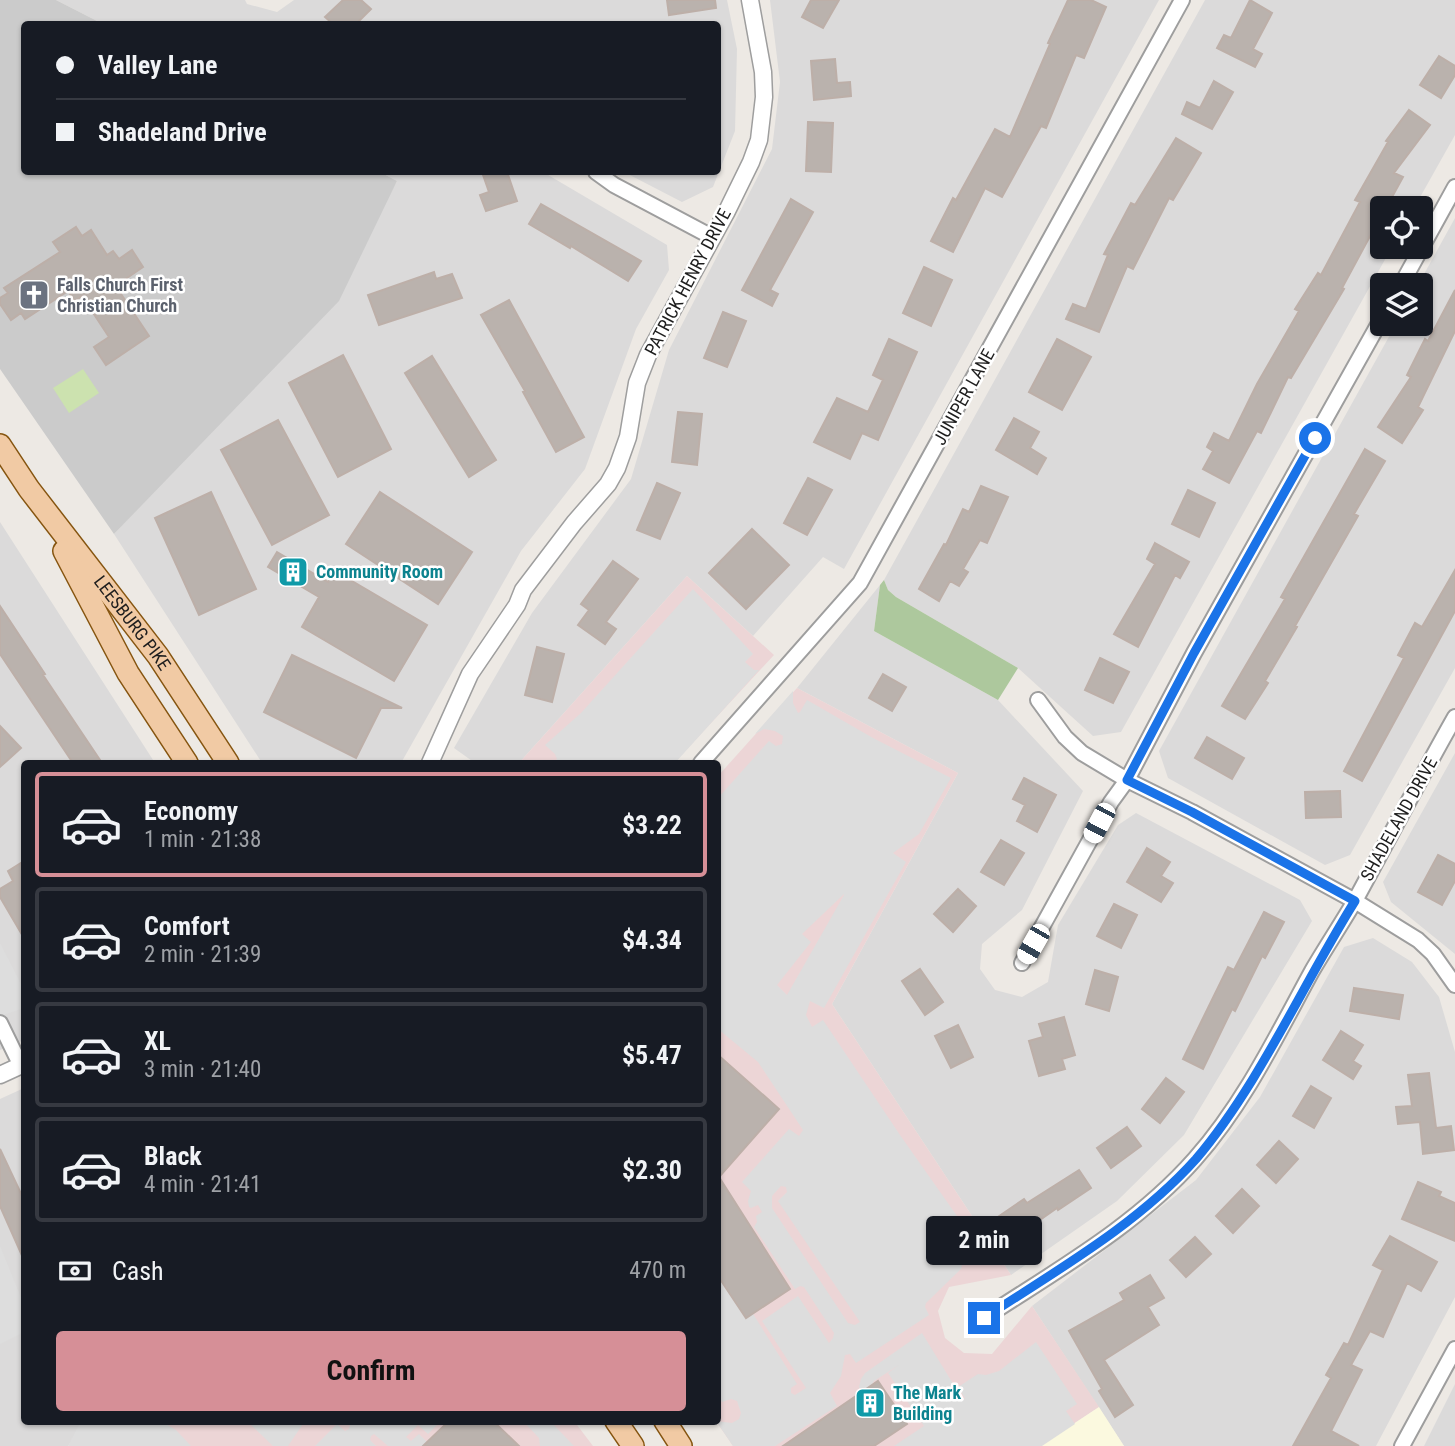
<!DOCTYPE html>
<meta charset="utf-8">
<style>
:root{--surface:#171b24;--page:#20242c;--text:#f1f3f6;--muted:#9ea1a6;--line:#363941;--accent:#d68f97}
body{margin:0;font-family:"Roboto Condensed",sans-serif;background:var(--page);color:var(--text);height:100vh;display:flex;flex-direction:column;font-size:26px;white-space:nowrap}
*{box-sizing:border-box;margin:0}
p{font-size:23px;color:var(--muted)}
.icon{flex:none;width:38px;height:38px;fill:none;stroke:currentColor;stroke-width:2;stroke-linecap:round;stroke-linejoin:round}
.map{position:relative;flex:1;overflow:hidden}
.side{position:absolute;left:21px;top:760px;width:700px;height:665px;display:flex;flex-direction:column;background:var(--surface);border-radius:7px;box-shadow:0 2px 5px #0004}
.side>*{flex:none}
.hud{position:absolute;left:21px;top:21px;width:700px;height:154px;border-radius:7px;box-shadow:0 2px 5px #0004;display:grid;align-content:center;height:154px;padding:0 35px;background:var(--surface)}
.tools{position:absolute;left:1370px;top:196px;display:grid;gap:14px}
.tools a{display:grid;place-items:center;width:63px;height:63px;border-radius:7px;background:var(--surface);box-shadow:0 2px 5px #0004;font-size:35px}
.end{position:absolute;width:32px;height:32px;margin:-16px;border:9px solid #1a73e8;background:#fff;box-shadow:0 0 0 4px #fff}
.from{border-radius:50%}
.bubble{position:absolute;height:49px;border-radius:7px;background:var(--surface);box-shadow:0 2px 5px #0004;font-size:23px;font-weight:700;line-height:49px;text-align:center}
.car{position:absolute;width:21px;height:42px;margin:-21px -10px;border-radius:9px;box-shadow:0 0 5px 2px #0007;background:linear-gradient(#fff 24%,#345 0 40%,#fff 0 76%,#345 0 86%,#fff 0)}
.hud b{display:flex;align-items:center;gap:24px;height:66px;font-size:26px}
.hud b+b{border-top:2px solid var(--line)}
.hud i{width:18px;height:18px;background:var(--text)}
ul{padding:12px 0 0;list-style:none}
li{display:flex;align-items:center;gap:21px;height:105px;margin:0 14px 10px;padding:0 21px;border:4px solid var(--line);border-radius:7px}
li div{flex:1}
li b{display:block;font-size:26px}
li em{font-style:normal;font-weight:700}
li.on{border-color:var(--accent)}
li>.icon{width:63px;height:63px;stroke-width:1.5}
.pay{display:flex;align-items:center;gap:18px;height:77px;padding:0 35px;font-size:26px}
.pay p{margin-inline-start:auto}
.action{display:flex;gap:14px;margin-top:auto;padding:14px 35px}
.action a{flex:1;height:80px;border-radius:7px;background:var(--accent);color:#111;font-size:28px;font-weight:700;line-height:80px;text-align:center}
.map>svg:first-child{display:block}
</style>
<div class="map">
<svg width="1455" height="1446" viewBox="0 0 1455 1446">
<rect width="100%" height="100%" fill="#ede9e4"/>
<path fill="#dbdada" d="M56 0H245L247 4 277 12 294 0H727L737 49 735 131 713 187 682 202 624 172H718V24H103Z
M770 0H1159L844 569 823 557 753 636 687 576 519 763H475L454 748 532 613 631 479 669 350 772 149 780 82Z
M1205 0H1455V135L1414 208H1382V247H1392L1121 732 1093 736 1018 668 896 597 888 590 884 580Z
M380 172H543L667 245 669 270 636 329 585 469 521 551 401 763H262L114 534 184 459 388 198 397 181Z
M1455 218V668L1350 855 1325 865 1168 778 1159 751 1396 324H1421V285H1418Z
M0 522 155 763H24V1040L0 1050Z
M880 585 874 631 998 700 1083 791 1022 910 982 944 980 969 995 990 1022 997 1048 982 1058 925 1118 825 1136 813 1300 900 1312 921 1184 1135 1117 1201 1011 1275 832 1004 958 773 797 688Z
M1455 753V954L1391 902 1383 882Z
M1373 938 1412 962 1439 997 1455 1052V1297L1376 1446H1124L1032 1306 1196 1180 1260 1097 1344 947Z
M24 1088V1421H86L68 1446H0V1099Z
M1455 1384V1446H1424Z"/>
<path fill="#ecd5d6" d="M687 576 774 655 674 763H519Z
M797 688 958 773 832 1004 1011 1275 949 1287 938 1311 945 1338 964 1353 992 1354 1032 1306 1099 1407 1040 1446H733L716 1421 718 776Z
M86 1421H574L593 1446H69Z"/>
<path fill="#fbf9df" d="M1099 1407 1124 1446H1040Z"/>
<path fill="#cbcbcb" d="M0 0H56L103 24H24V172H380L397 181 339 301 114 534 0 369Z"/>
<path fill="#cce2af" d="M83 369 99 393 69 413 53 388Z"/>
<path fill="#adc89d" d="M884 580 888 590 896 597 1018 668 998 700 874 631 880 585Z"/>
<path fill="#ddd" fill-rule="evenodd" d="M693 589 753 654 745 662 754 670H759L675 763H553L557 759 555 754 545 745 581 713Z
M793 691V703L798 713 800 712 807 700 873 738 951 778 919 834 893 853 906 862 824 1008 810 1001 806 1015 812 1027 823 1020 900 1135 957 1216 979 1243 964 1257 961 1269 926 1303 925 1307 929 1315 856 1363 850 1354 845 1355 841 1376 830 1393 837 1406 775 1446H733L716 1421 732 1423 739 1419 741 1413 737 1401 731 1399 722 1402 718 1396V1258L797 1384 791 1388V1393L795 1395 806 1388 762 1321 798 1296 829 1343 833 1338 834 1333 804 1287 800 1286 795 1289 754 1227 757 1222 756 1216 762 1212 758 1205 751 1208 749 1207 748 1201 751 1191 742 1182 789 1129 799 1136 803 1130 758 1062 718 1029V798L769 741 776 746 782 744 783 736 775 731 764 729 755 734ZM844 894V895L787 995 777 985 811 942 802 934ZM781 1186 786 1187 787 1192 778 1201 860 1322 855 1325 848 1323 772 1208V1196Z
M0 943 24 990V1008L0 1016Z
M0 1246 24 1305V1332L0 1344Z
M922 1333 963 1400 965 1398 958 1387 978 1374 986 1375 999 1371 1036 1342 1077 1404 1066 1411 1075 1424 1042 1446H894L924 1426 888 1373 899 1365 874 1381 865 1401 859 1387 861 1379 865 1373Z
M81 1421H161L176 1430 191 1446H68Z
M247 1421H305L288 1446H273Z
M346 1421H390L392 1423 441 1421 428 1434 418 1425 406 1437 411 1441 419 1434 431 1446H388L374 1434 371 1436 370 1440 376 1446H315L337 1424 345 1431 349 1429 350 1425Z
M523 1421H550L574 1446H540L539 1438Z"/>
<path fill="#bab2ad" stroke="#bdafa8" stroke-width="2" d="M343 0H361L371 9 356 24H333L325 17Z
M667 0H715L716 8 669 15Z
M811 0H839L823 28 802 17Z
M1068 0H1091L1106 7 1084 58 1076 55 1046 128 1041 126 1002 197 985 188 953 252 931 241 953 198 956 200 995 129 1010 137 1050 44 1048 43Z
M1250 0 1272 13 1253 49 1262 54 1255 67 1217 48 1224 35 1231 38Z
M1439 56 1455 66V75L1441 98 1420 85Z
M835 59 837 83 850 82 851 96 814 100 811 61Z
M1214 81 1233 92 1212 129 1182 114 1187 102 1200 108Z
M1409 110 1430 125 1394 173 1403 177 1386 208H1382V214L1342 288 1344 289 1291 378 1288 377 1261 433 1257 431 1229 483 1203 469 1213 451 1207 447 1214 433 1229 441 1257 384 1299 311 1295 309 1318 273 1321 275 1360 202 1355 200 1388 142 1386 141Z
M808 122 833 123 831 172 806 171Z
M1176 138 1201 153 1173 200 1169 198 1133 269 1127 266 1099 332 1066 319 1073 304 1086 309 1108 255 1104 254 1131 203 1135 205Z
M482 172H507L517 201 486 211 480 195 489 192Z
M791 199 813 212 770 290 778 294 772 306 742 290Z
M541 204 641 261 628 281 571 246 570 248 529 224Z
M76 227 82 236 91 230 107 255 113 251 119 259 132 250 143 267 124 280 127 285 119 291 149 336 106 365 94 347 109 337 82 296 75 301 68 291 25 319 21 313 11 320 0 304V298L8 293 4 288 60 252 53 242Z
M924 267 952 280 931 326 903 313Z
M434 272 436 279 452 274 462 298 379 325 368 295Z
M1455 290V331L1418 407 1423 410 1402 443 1378 427 1411 377 1407 375 1425 339 1428 341Z
M509 300 584 437 556 452 523 392 525 391 481 315Z
M723 312 746 321 727 367 704 358Z
M889 339 917 352 878 440 862 433 850 459 814 442 837 398 868 412 883 380 873 375Z
M1057 339 1091 357 1062 410 1029 392Z
M343 355 391 449 338 477 289 383Z
M432 356 496 460 469 477 405 373Z
M678 412 702 414 697 465 672 462Z
M1014 418 1039 432 1030 448 1046 458 1037 474 996 450Z
M278 420 329 515 272 545 221 450Z
M1365 449 1385 461 1354 514 1358 516 1295 626 1297 627 1265 681 1268 683 1245 719 1222 706 1285 599 1281 597Z
M808 478 832 490 807 535 784 523Z
M657 483 680 493 660 539 637 530Z
M981 486 1008 497 987 543 980 540 963 569 968 572 959 586 950 581 939 601 919 589 944 544 946 545 963 509 969 512Z
M1188 490 1215 503 1199 537 1172 524Z
M211 492 256 589 199 615 155 518Z
M380 492 472 552 438 604 346 544Z
M752 529 789 565 746 609 709 573Z
M1155 543 1189 562 1180 578 1175 575 1138 647 1114 634 1155 564 1147 559Z
M277 552 328 582 335 571 427 625 394 681 302 627 319 597 268 567Z
M613 561 638 579 606 622 616 629 605 644 578 625 589 610 581 604Z
M1455 570V611L1362 781 1344 771 1404 658 1398 655 1415 623 1422 627Z
M0 606 45 674 43 675 102 763H73L0 654Z
M537 647 564 654 552 702 525 695Z
M292 655 402 708H381L356 758 264 712Z
M1100 658 1129 672 1113 703 1085 690Z
M883 674 906 687 892 711 869 698Z
M0 726 21 748 0 767Z
M1207 737 1244 758 1232 779 1195 758Z
M1024 778 1056 795 1037 832 1017 821 1025 805 1013 799Z
M1340 791 1341 817 1306 818 1305 792Z
M1001 840 1024 853 1004 885 981 872Z
M1147 848 1170 862 1161 876 1173 883 1161 902 1127 882Z
M1438 855 1455 864V881L1442 905 1418 892Z
M24 861V938L0 897V889L13 881 8 871Z
M958 889 976 906 953 932 934 914Z
M1114 904 1137 915 1121 948 1097 936Z
M1264 912 1284 922 1265 958 1262 956 1235 1011 1232 1009 1203 1069 1183 1059 1228 967 1234 970Z
M920 969 943 1002 925 1015 902 981Z
M1095 970 1118 977 1109 1011 1086 1004Z
M1354 988 1403 995 1399 1019 1350 1011Z
M1064 1017 1075 1055 1062 1059 1065 1069 1039 1076 1029 1041 1043 1037 1039 1024Z
M958 1025 973 1057 951 1068 935 1036Z
M1341 1031 1363 1045 1353 1061 1361 1066 1353 1079 1323 1060Z
M718 1055 779 1109 719 1177 790 1289 746 1318 718 1276Z
M1429 1073 1436 1128 1451 1126 1454 1150 1423 1154 1420 1122 1398 1124 1396 1107 1412 1106 1408 1075Z
M1166 1078 1184 1092 1160 1123 1142 1109Z
M1311 1086 1331 1098 1314 1128 1293 1116Z
M1127 1127 1141 1146 1111 1168 1097 1148Z
M1279 1141 1298 1159 1276 1183 1257 1165Z
M0 1149 24 1200V1260L0 1206Z
M1079 1170 1091 1188 1058 1210 1057 1208 1007 1243 992 1221 1024 1199 1027 1203Z
M1418 1182 1441 1192 1439 1196 1455 1203V1241L1402 1219Z
M1242 1189 1259 1206 1233 1233 1216 1216Z
M1390 1236 1437 1262 1421 1291 1407 1283 1383 1337 1370 1331 1351 1365 1362 1370 1331 1431 1359 1446H1293L1331 1378 1326 1375 1344 1343 1348 1345 1383 1270 1373 1265Z
M1195 1237 1211 1254 1186 1277 1170 1260Z
M1150 1275 1164 1298 1148 1307 1159 1325 1104 1360 1133 1405 1115 1417 1099 1391 1102 1389 1069 1331 1124 1300 1120 1293Z
M878 1381 907 1424 874 1446H783Z
M449 1421H493L519 1446H423Z"/>
<g fill="none" stroke-linecap="round" stroke-linejoin="round">
<g stroke="#9e9e9e" stroke-width="18">
<path id="minor" d="M596 172 614 185 712 237
M1401 285 1455 187
M1038 700 1065 737 1082 753 1127 780 1192 812 1355 901 1418 940 1433 954 1455 985
M701 763 860 583 1182 0
M1022 963 1111 802 1127 780 1194 653 1382 318
M0 1023 21 1066
M984 1318C1057 1270 1136 1226 1195 1159 1244 1104 1277 1035 1312 971 1326 947 1342 923 1356 899 1389 838 1421 777 1455 717
M1402 1446 1455 1349"/>
</g>
<g stroke="#9e9e9e" stroke-width="19">
<path id="tertiary" d="M430 763 470 674 517 605 523 590 574 523 608 484 617 468 628 437 637 383 648 355 726 213 751 162 759 140 764 97 763 72 750 0
M0 1075 24 1064"/>
</g>
<g stroke="#865510" stroke-width="24">
<g id="primary">
<path id="s1" d="M0 445 29 489 158 656 228 763"/>
<path d="M64 551 128 673 187 763"/>
<path d="M616 1421 633 1446"/>
<path d="M665 1421 681 1446"/>
</g>
</g>
<use href="#minor" stroke="#fff" stroke-width="14"/>
<use href="#tertiary" stroke="#fff" stroke-width="16"/>
<use href="#primary" stroke="#f1caa4" stroke-width="21"/>
</g>
<g fill="none" stroke-linecap="round" stroke-linejoin="round">
<path stroke="#1a73e8" stroke-width="9" d="M984 1318C1057 1270 1137 1225 1196 1159 1259 1085 1303 984 1355 901L1192 812 1127 780 1194 653 1315 438"/>
</g>
<defs>
<g id="church-square" transform="scale(1.575)"><rect x="-9" y="-9" width="18" height="18" rx="4" fill="#6b7280" stroke="#fff"/><path d="M-1.2-6h2.4v3.5h3.3v2.4h-3.3V6h-2.4V-.1h-3.3v-2.4h3.3Z" fill="#fff"/></g>
<g id="building-square" transform="scale(1.575)"><rect x="-9" y="-9" width="18" height="18" rx="4" fill="#0f9aa8" stroke="#fff"/><path d="M-4-6H4V6H1V3H-1V6H-4ZM-2.5-4.3h1.7v1.8h-1.7ZM.8-4.3h1.7v1.8H.8ZM-2.5-1h1.7V.8h-1.7ZM.8-1h1.7V.8H.8Z" fill="#fff"/></g>
</defs>
<g fill-rule="evenodd">
<use href="#church-square" x="34" y="295"/>
<use href="#building-square" x="293" y="572"/>
<use href="#building-square" x="870" y="1403"/>
</g>
<g text-anchor="middle" stroke-width="5" stroke-linejoin="round" paint-order="stroke">
<g font-size="18" fill="#1d1d1d" stroke="#fff">
<text transform="translate(688 282) rotate(-62)" y="6">PATRICK HENRY DRIVE</text>
<text transform="translate(964 397) rotate(-61)" y="6">JUNIPER LANE</text>
<text dy="6" stroke="none"><textPath href="#s1" startOffset="222">LEESBURG PIKE</textPath></text>
<text transform="translate(1399 819) rotate(-61)" y="6">SHADELAND DRIVE</text>
</g>
<g font-size="18" font-weight="bold" fill="#5b616d" stroke="#fff" text-anchor="start">
<text x="57" y="291">Falls Church First<tspan x="57" dy="21">Christian Church</tspan></text>
</g>
<g font-size="18" font-weight="bold" fill="#0d838f" stroke="#fff" text-anchor="start">
<text x="316" y="578">Community Room</text>
<text x="893" y="1399">The Mark<tspan x="893" dy="21">Building</tspan></text>
</g>
</g>
</svg>
<div class="tools">
<a><svg class="icon" aria-label="locate" viewBox="0 0 24 24"><circle cx="12" cy="12" r="6"/><path d="M12 2v4M12 18v4M2 12h4M18 12h4"/></svg></a>
<a><svg class="icon" aria-label="layers" viewBox="0 0 24 24"><path d="M12 4l9 5-9 5-9-5zM3 14l9 5 9-5"/></svg></a>
</div>
<i class="end from" style="left:1315px;top:438px"></i>
<i class="end" style="left:984px;top:1318px"></i>
<div class="bubble" style="left:926px;top:1216px;width:116px">2 min</div>
<i class="car" style="left:1099px;top:823px;rotate:208deg"></i>
<i class="car" style="left:1033px;top:944px;rotate:210deg"></i>
<div class="hud">
<b><i class="from"></i>Valley Lane</b>
<b><i></i>Shadeland Drive</b>
</div>
<section class="side">
<ul>
<li class="on"><svg class="icon" aria-label="car" viewBox="0 0 24 24"><path d="M5 17H2v-5l4-1 3-4h7l3 4 3 1v5h-3M9 17h6M6 11h13"/><circle cx="7" cy="17" r="2"/><circle cx="17" cy="17" r="2"/></svg><div><b>Economy</b><p>1 min · 21:38</p></div><em>$3.22</em></li>
<li><svg class="icon" aria-label="car" viewBox="0 0 24 24"><path d="M5 17H2v-5l4-1 3-4h7l3 4 3 1v5h-3M9 17h6M6 11h13"/><circle cx="7" cy="17" r="2"/><circle cx="17" cy="17" r="2"/></svg><div><b>Comfort</b><p>2 min · 21:39</p></div><em>$4.34</em></li>
<li><svg class="icon" aria-label="car" viewBox="0 0 24 24"><path d="M5 17H2v-5l4-1 3-4h7l3 4 3 1v5h-3M9 17h6M6 11h13"/><circle cx="7" cy="17" r="2"/><circle cx="17" cy="17" r="2"/></svg><div><b>XL</b><p>3 min · 21:40</p></div><em>$5.47</em></li>
<li><svg class="icon" aria-label="car" viewBox="0 0 24 24"><path d="M5 17H2v-5l4-1 3-4h7l3 4 3 1v5h-3M9 17h6M6 11h13"/><circle cx="7" cy="17" r="2"/><circle cx="17" cy="17" r="2"/></svg><div><b>Black</b><p>4 min · 21:41</p></div><em>$2.30</em></li>
</ul>
<div class="pay"><svg class="icon" aria-label="cash" viewBox="0 0 24 24"><path d="M3 7h18v10H3z"/><circle cx="12" cy="12" r="2"/></svg>Cash<p>470 m</p></div>
<div class="action"><a>Confirm</a></div>
</section>
</div>
